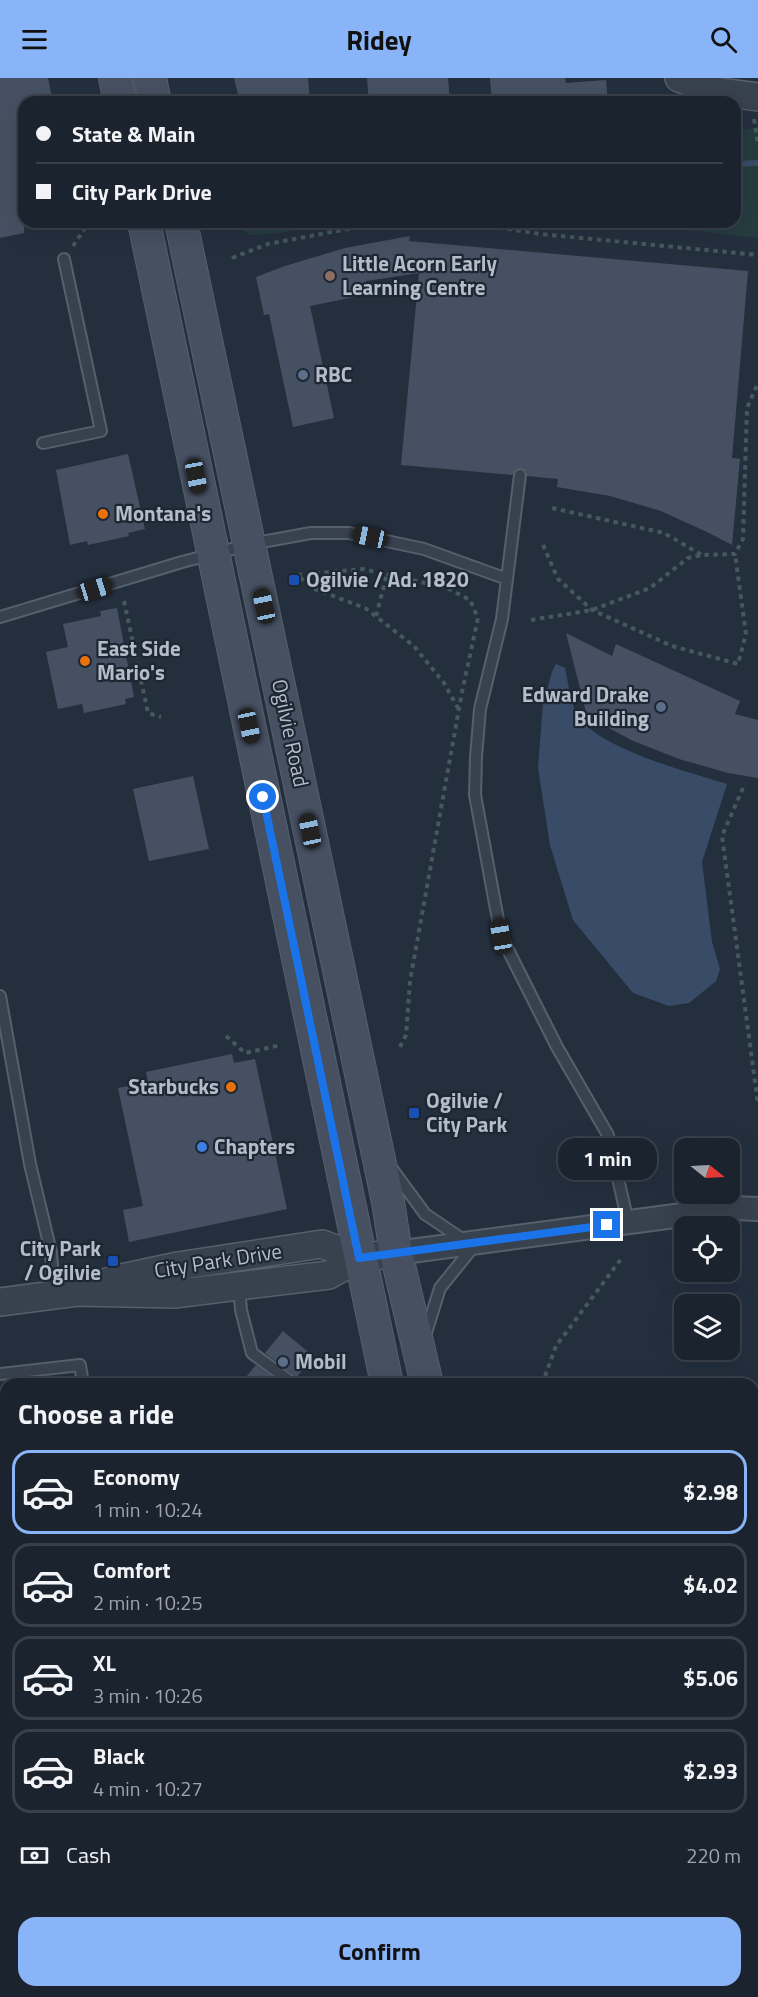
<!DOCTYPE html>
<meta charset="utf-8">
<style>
:root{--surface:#1b232e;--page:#242b36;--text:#f1f3f6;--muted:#a0a4aa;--line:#39404a;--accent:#8ab4f8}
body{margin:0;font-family:"Titillium Web",sans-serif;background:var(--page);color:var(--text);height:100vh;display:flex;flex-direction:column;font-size:22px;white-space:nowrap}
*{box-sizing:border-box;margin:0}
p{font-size:20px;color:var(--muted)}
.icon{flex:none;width:33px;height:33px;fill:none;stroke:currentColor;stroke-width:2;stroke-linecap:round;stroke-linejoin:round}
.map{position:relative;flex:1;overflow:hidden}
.side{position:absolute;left:0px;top:1300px;width:759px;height:620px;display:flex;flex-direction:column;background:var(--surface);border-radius:18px 18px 0 0;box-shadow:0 6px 24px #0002,0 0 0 2px var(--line)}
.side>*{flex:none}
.top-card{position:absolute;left:18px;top:18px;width:723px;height:132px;border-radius:18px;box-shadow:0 6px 24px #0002,0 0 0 2px var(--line);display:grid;align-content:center;height:132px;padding:0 18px;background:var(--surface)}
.needle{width:39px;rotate:108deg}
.buttons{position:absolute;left:674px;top:1060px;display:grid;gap:12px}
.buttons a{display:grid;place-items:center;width:66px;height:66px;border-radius:12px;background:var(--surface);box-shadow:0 6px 24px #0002,0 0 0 2px var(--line);font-size:30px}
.end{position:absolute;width:27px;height:27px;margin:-14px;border:8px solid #1a73e8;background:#fff;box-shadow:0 0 0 3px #fff}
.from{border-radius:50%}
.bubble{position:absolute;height:42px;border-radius:18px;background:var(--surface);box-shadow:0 6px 24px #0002,0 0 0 2px var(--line);font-size:20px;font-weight:700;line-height:42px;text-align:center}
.car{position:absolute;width:18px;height:36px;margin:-18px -9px;border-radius:8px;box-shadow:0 0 4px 2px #0007;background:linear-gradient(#222 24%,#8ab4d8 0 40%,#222 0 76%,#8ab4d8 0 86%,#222 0)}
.top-card b{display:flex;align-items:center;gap:21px;height:57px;font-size:22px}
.top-card b+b{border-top:2px solid var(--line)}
.top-card i{width:15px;height:15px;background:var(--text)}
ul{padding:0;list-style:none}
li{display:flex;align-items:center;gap:18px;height:84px;margin:0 12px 9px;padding:0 6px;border:3px solid var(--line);border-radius:18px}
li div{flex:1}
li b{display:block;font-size:22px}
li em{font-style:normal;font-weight:700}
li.selected{border-color:var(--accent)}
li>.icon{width:54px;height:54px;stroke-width:1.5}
h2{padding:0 18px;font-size:27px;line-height:72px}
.pay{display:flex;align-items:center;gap:15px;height:66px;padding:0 18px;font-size:22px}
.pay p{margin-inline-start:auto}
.primary-button{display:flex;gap:12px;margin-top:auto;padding:12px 18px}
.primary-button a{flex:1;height:69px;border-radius:18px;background:var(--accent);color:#111;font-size:24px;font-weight:700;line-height:69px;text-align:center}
header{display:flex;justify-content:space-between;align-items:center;height:78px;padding:0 18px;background:var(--accent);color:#111;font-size:27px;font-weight:700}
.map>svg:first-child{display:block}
</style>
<header><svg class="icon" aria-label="menu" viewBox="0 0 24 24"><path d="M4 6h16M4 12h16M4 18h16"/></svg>Ridey<svg class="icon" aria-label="search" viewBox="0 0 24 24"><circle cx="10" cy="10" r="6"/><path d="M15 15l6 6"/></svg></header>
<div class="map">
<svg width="758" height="1919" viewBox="0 0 758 1919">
<rect width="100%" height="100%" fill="#242f3e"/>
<path fill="#263c3f" d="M758 50V160L613 144H735V52Z
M238 144H329L276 156 248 157Z
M609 1914H728L731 1919H610Z"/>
<path fill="#394c67" d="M556 586 565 590C568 603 571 628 578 638 599 671 689 694 727 706L702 784 712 864 720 891 716 903 689 925 669 928 633 915 573 842 550 767 538 690 543 626 552 594Z"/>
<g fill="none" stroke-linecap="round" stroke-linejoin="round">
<path stroke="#394c67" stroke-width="6" d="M735 86 758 85"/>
</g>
<path fill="#455162" d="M0 0H48L53 24H24V155L0 160Z
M234 0H308L310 24H240Z
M367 0H448L450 24H369Z
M490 0H565L566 5 606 2 608 24H492Z
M410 158 409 163 748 193 732 380 740 381 732 467 709 455 661 433 610 418 557 409 558 401 527 398V394L522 390H517L512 397 401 387 419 195 366 203 369 216 310 228 334 340 293 349 269 236 264 237 256 199 285 188 345 170Z
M128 376 145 451 128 455 129 458 88 467 87 463 70 467 56 392Z
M117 530 134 619 125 621 126 626 84 635 82 626 58 631 46 574 68 569 63 546 101 538 100 533Z
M566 555 612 578 616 566 740 623 735 636 758 642V700L728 695 679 681 631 662 587 638Z
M193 698 209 771 149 783 133 711Z
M232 976 234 985 255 981 287 1131 129 1164 123 1132 143 1128 118 1010 148 1004 146 994Z
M283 1253 313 1278 297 1299 265 1275Z
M256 1287 282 1306H240Z"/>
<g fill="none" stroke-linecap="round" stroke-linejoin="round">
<g stroke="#565f6c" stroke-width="14">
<path id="service" d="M43 365 101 353 64 181
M520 397 502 541 480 631 476 679 475 717 501 858 557 969 608 1057 628 1144
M0 539 182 484 251 466 311 455H349L424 471 507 501
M0 918 30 1086 51 1174 54 1216
M392 1091 425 1136 465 1163
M239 1209 241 1232 252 1275 294 1306
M425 1258 440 1210 474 1168
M0 1296 80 1287 83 1306
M0 1416 6 1415
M0 1628 6 1627
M398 1918 403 1914"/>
</g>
<g stroke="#565f6c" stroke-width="26">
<path id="minor" d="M396 1175 735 1130 758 1131"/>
</g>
<g stroke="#565f6c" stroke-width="30">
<path id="tertiary" d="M679 0 720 14 758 19
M101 1206 117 1201 178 1188 322 1166 359 1180
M0 1224 77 1214 174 1216 329 1197 359 1180 396 1175"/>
</g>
<g stroke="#565f6c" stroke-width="34">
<path id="secondary" d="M115 0 120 24
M150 0 155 24
M144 144 387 1306
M181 144 388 1124 396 1175 427 1306
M513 1914 515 1919
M562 1914 564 1919"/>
</g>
<path stroke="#44595c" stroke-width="4" stroke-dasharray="4.5 4.5" stroke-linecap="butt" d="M754 41 758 67
M463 144 540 156 758 177
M73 168 89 144
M232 180 268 166 385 144
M552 430 664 455 702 477
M543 467 558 501 592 532 672 568 738 586 746 556 735 476
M124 523 148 635 161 639
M376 538 387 496
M531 542 592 532 650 510 688 480 702 477 735 476 743 461 747 330 758 305
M743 710 722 758 758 1026
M226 958 245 975 281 967
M400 969 406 957 410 903 462 614 478 540 470 522 447 510 363 491 297 497 312 510 365 530 414 568 444 605 459 632
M547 1306 544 1301 556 1268 621 1181
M753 1497 758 1496
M659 1914V1919"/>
<use href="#service" stroke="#38414e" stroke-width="10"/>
<use href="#minor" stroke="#38414e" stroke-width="22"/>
<use href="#tertiary" stroke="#38414e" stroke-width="27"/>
<use href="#secondary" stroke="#465061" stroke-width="32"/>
</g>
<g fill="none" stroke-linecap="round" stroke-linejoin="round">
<path stroke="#1a73e8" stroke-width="8" d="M263 719 359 1180 607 1147"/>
</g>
<circle fill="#8d6e63" stroke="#1d2633" stroke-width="2" cx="330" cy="198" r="6"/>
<g fill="#5c6f8a" stroke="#1d2633" stroke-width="2">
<circle cx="303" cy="297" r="6"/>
<circle cx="661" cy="629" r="6"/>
<circle cx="283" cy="1284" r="6"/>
</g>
<g fill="#e8710a" stroke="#1d2633" stroke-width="2">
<circle cx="103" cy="436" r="6"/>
<circle cx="85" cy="583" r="6"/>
<circle cx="231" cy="1009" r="6"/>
</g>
<g fill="#1a4fb4" stroke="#1d2633" stroke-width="2">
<rect x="288" y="496" width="12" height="12" rx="3"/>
<rect x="408" y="1029" width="12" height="12" rx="3"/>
<rect x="107" y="1177" width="12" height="12" rx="3"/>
</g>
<circle fill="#3f7fe0" stroke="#1d2633" stroke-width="2" cx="202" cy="1069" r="6"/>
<g text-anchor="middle" stroke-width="4.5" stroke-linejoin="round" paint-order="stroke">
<g font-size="21" font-weight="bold" fill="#b4bcc9" stroke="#1d2633" text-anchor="start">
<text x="342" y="193">Little Acorn Early<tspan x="342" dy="24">Learning Centre</tspan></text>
<text x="315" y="304">RBC</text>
<text x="115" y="443">Montana's</text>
<text x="306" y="509">Ogilvie / Ad. 1820</text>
<text x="97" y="578">East Side<tspan x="97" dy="24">Mario's</tspan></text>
<text x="649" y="624" text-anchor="end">Edward Drake<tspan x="649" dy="24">Building</tspan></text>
<text x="219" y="1016" text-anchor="end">Starbucks</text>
<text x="426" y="1030">Ogilvie /<tspan x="426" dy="24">City Park</tspan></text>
<text x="214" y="1076">Chapters</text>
<text x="101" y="1178" text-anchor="end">City Park<tspan x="101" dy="24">/ Ogilvie</tspan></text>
<text x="295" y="1291">Mobil</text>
</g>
<g font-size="21" fill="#b4bcc9" stroke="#1d2633">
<text transform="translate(290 655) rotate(78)" y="7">Ogilvie Road</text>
<text transform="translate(218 1183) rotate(-9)" y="7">City Park Drive</text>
</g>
</g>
</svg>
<div class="buttons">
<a><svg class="needle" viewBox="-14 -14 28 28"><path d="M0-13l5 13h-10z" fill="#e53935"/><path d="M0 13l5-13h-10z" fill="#a0a4aa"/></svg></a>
<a><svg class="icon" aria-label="locate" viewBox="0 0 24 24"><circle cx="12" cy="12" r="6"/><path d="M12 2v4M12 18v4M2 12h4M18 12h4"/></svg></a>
<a><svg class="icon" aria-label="layers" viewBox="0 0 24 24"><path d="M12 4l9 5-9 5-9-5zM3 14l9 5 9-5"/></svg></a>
</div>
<i class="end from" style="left:263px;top:719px"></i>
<i class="end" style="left:607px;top:1147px"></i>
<div class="bubble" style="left:558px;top:1060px;width:99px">1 min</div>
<i class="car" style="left:196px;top:398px;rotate:169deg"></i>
<i class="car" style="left:370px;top:459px;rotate:282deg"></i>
<i class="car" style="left:95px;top:511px;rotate:73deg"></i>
<i class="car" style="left:264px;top:528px;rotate:348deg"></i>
<i class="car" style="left:249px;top:648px;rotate:168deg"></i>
<i class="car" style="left:310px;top:753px;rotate:348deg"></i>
<i class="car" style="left:501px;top:858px;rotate:350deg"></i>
<div class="top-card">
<b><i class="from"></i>State &amp; Main</b>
<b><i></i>City Park Drive</b>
</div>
<section class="side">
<h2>Choose a ride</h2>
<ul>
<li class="selected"><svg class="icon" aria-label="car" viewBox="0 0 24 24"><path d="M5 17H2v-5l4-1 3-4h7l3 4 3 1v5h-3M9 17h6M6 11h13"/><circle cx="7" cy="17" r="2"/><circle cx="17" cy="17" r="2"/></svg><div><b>Economy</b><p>1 min · 10:24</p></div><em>$2.98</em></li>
<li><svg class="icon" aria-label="car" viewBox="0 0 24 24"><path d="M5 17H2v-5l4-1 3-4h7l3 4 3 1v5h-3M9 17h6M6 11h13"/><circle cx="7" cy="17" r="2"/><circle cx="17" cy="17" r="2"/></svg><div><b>Comfort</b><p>2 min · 10:25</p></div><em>$4.02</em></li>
<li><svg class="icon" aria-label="car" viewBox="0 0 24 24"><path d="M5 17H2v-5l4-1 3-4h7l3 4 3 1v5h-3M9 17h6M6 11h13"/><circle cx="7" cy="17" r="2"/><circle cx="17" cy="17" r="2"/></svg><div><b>XL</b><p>3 min · 10:26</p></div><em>$5.06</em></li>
<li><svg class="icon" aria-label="car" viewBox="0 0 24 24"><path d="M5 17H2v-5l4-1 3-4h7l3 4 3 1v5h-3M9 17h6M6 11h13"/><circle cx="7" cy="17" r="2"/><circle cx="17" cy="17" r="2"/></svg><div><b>Black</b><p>4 min · 10:27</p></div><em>$2.93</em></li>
</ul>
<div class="pay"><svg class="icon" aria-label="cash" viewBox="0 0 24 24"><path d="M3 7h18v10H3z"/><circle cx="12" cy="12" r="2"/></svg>Cash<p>220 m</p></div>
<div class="primary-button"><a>Confirm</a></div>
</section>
</div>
